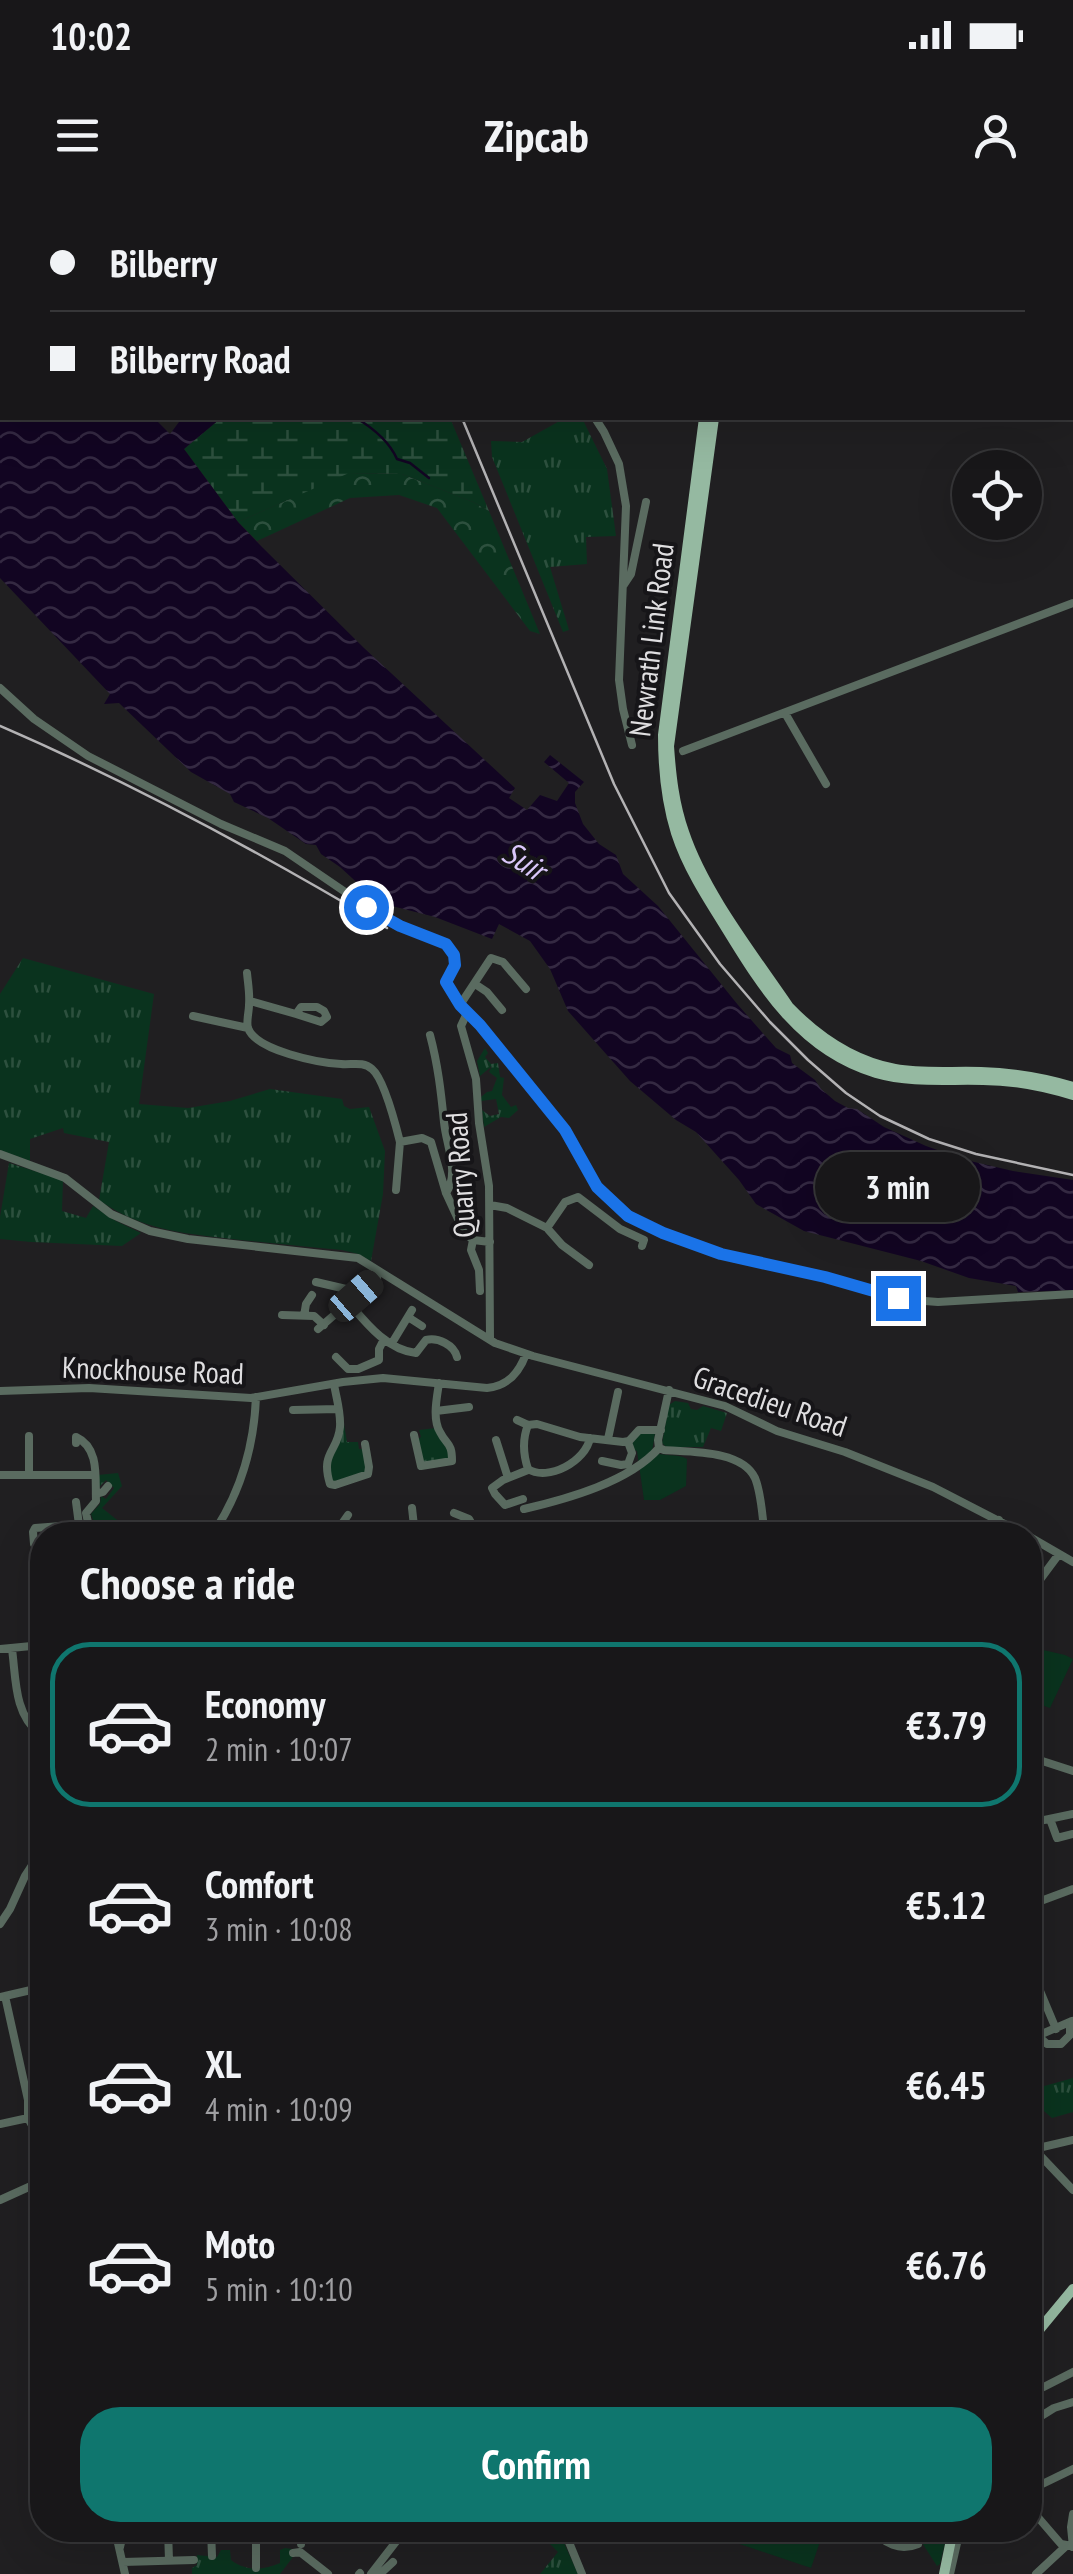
<!DOCTYPE html>
<meta charset="utf-8">
<style>
:root{--surface:#181719;--page:#212022;--text:#f1f3f6;--muted:#9f9fa2;--line:#363638;--accent:#0f766e}
body{margin:0;font-family:"PT Sans Narrow",sans-serif;background:var(--page);color:var(--text);height:100vh;display:flex;flex-direction:column;font-size:38px;white-space:nowrap}
*{box-sizing:border-box;margin:0}
p{font-size:32px;color:var(--muted)}
.icon{flex:none;width:55px;height:55px;fill:none;stroke:currentColor;stroke-width:2;stroke-linecap:round;stroke-linejoin:round}
.map{position:relative;flex:1;overflow:hidden}
.panel{position:absolute;left:30px;top:1322px;width:1012px;height:1020px;display:flex;flex-direction:column;background:var(--surface);border-radius:40px;box-shadow:0 10px 40px #0002,0 0 0 2px var(--line)}
.panel>*{flex:none}
.hud{position:absolute;left:0px;top:0px;width:1075px;height:220px;box-shadow:0 10px 40px #0002,0 0 0 2px var(--line);display:grid;align-content:center;height:220px;padding:0 50px;background:var(--surface)}
.fabs{position:absolute;left:952px;top:250px;display:grid;gap:20px}
.fabs a{display:grid;place-items:center;width:90px;height:90px;border-radius:50%;background:var(--surface);box-shadow:0 10px 40px #0002,0 0 0 2px var(--line);font-size:50px}
.end{position:absolute;width:45px;height:45px;margin:-22px;border:12px solid #1a73e8;background:#fff;box-shadow:0 0 0 5px #fff}
.from{border-radius:50%}
.bubble{position:absolute;height:70px;border-radius:35px;background:var(--surface);box-shadow:0 10px 40px #0002,0 0 0 2px var(--line);font-size:32px;font-weight:700;line-height:70px;text-align:center}
.car{position:absolute;width:30px;height:60px;margin:-30px -15px;border-radius:12px;box-shadow:0 0 8px 2px #0007;background:linear-gradient(#222 24%,#8ab4d8 0 40%,#222 0 76%,#8ab4d8 0 86%,#222 0)}
.hud b{display:flex;align-items:center;gap:35px;height:95px;font-size:38px}
.hud b+b{border-top:2px solid var(--line)}
.hud i{width:25px;height:25px;background:var(--text)}
ul{padding:0;list-style:none}
li{display:flex;align-items:center;gap:30px;height:165px;margin:0 20px 15px;padding:0 30px;border:5px solid transparent;border-radius:40px}
li div{flex:1}
li b{display:block;font-size:38px}
li em{font-style:normal;font-weight:700}
li.selected{border-color:var(--accent)}
li>.icon{width:90px;height:90px;stroke-width:1.5}
h2{padding:0 50px;font-size:45px;line-height:120px}
.primary-button{display:flex;gap:20px;margin-top:auto;padding:20px 50px}
.primary-button a{flex:1;height:115px;border-radius:40px;background:var(--accent);color:#fff;font-size:40px;font-weight:700;line-height:115px;text-align:center}
.status{display:flex;justify-content:space-between;align-items:center;height:70px;padding:0 50px;background:var(--surface);direction:ltr}
.status svg{height:28px;fill:currentColor}
header{display:flex;justify-content:space-between;align-items:center;height:130px;padding:0 50px;background:var(--surface);font-size:45px;font-weight:700}
.map>svg:first-child{display:block}
</style>
<div class="status"><b>10:02</b><svg viewBox="0 0 49 12"><path d="M0 12V9h3v3zM5 12V6h3v6zM10 12V3h3v9zM15 12V0h3v12zM26 1h20v11H26zM47 4h2v5h-2z"/></svg></div>
<header><svg class="icon" aria-label="menu" viewBox="0 0 24 24"><path d="M4 6h16M4 12h16M4 18h16"/></svg>Zipcab<svg class="icon" aria-label="person" viewBox="0 0 24 24"><circle cx="12" cy="8" r="4"/><path d="M4 21q1-7 8-7t8 7"/></svg></header>
<div class="map">
<svg width="1073" height="2374" viewBox="0 0 1073 2374">
<defs>
<pattern id="grass-tufts" width="24" height="20" patternUnits="userSpaceOnUse" patternTransform="scale(2.5)"><rect width="24" height="20" fill="#0a331e"/><path d="M3 7l-1-3M5 7V3M7 7l1-3M15 17l-1-3M17 17v-4M19 17l1-3" fill="none" stroke="#2d503e"/></pattern>
<pattern id="forest-crowns" width="20" height="18" patternUnits="userSpaceOnUse" patternTransform="scale(2.5)"><rect width="20" height="18" fill="#0a331e"/><path d="M2 6a3 3 0 1 1 6 0M12 15a3 3 0 1 1 6 0" fill="none" stroke="#2d503e"/></pattern>
<pattern id="wetland-marsh" width="20" height="14" patternUnits="userSpaceOnUse" patternTransform="scale(2.5)"><rect width="20" height="14" fill="#0a331e"/><path d="M1 5h8M5 5V1M11 12h8M15 12V8" fill="none" stroke="#2d503e"/></pattern>
<pattern id="water-waves" width="16" height="10" patternUnits="userSpaceOnUse" patternTransform="scale(2.5)"><rect width="16" height="10" fill="#120522"/><path d="M0 5q4-4 8 0t8 0" fill="none" stroke="#342942"/></pattern>
</defs>
<rect width="100%" height="100%" fill="#201f21"/>
<path fill="url(#grass-tufts)" d="M565 218H582L607 269 616 336 586 337 587 364 550 367 569 430 563 432 492 257 491 241 522 242Z
M23 758 154 794 139 904 188 908 230 901 270 889 342 899 344 906 350 909 369 907 385 951 383 994 371 1061 358 1054 342 1050C308 1047 274 1043 241 1040 189 1034 142 1031 99 1000L109 942 64 933 63 928 30 939V961L0 950V794Z
M485 848 488 853 485 857 491 864 498 863 500 877 504 878 502 895 511 907 516 905 518 910 509 918 501 917 484 927 482 910 490 916 499 914 496 899 481 901V897L487 892 492 891 497 878 489 872 492 866 480 876 477 861Z
M9 963 63 980 62 1011 86 1018 93 1006 116 1021 141 1033 122 1046 31 1042 0 1039V1017Z
M675 1201 688 1203 691 1209 697 1210 703 1206 727 1213 721 1231 711 1228 703 1247H666L662 1243 669 1205Z
M342 1224H344L347 1242H358L359 1249H362L367 1269 363 1274 332 1282 329 1259Z
M436 1228 447 1243 450 1258 424 1264 418 1239 421 1237 419 1230Z
M118 1273 122 1286 102 1308 121 1323 116 1335 103 1333 96 1329 91 1314 100 1304 101 1296 106 1299 114 1288 106 1280 99 1287 98 1275Z
M1073 1878V1912L1052 1918 1030 1899V1890Z
M875 2330H948L940 2364 937 2366 919 2338 912 2342 911 2346 898 2345Z
M557 2339 564 2343 578 2374H540L558 2352 550 2344Z
M285 2348 292 2349 290 2353 293 2357 280 2374H192V2368L197 2365V2355L217 2357 221 2350H230L231 2360C247 2372 264 2370 280 2363V2350Z"/>
<path fill="url(#forest-crowns)" d="M286 264 349 273 402 274 473 302 489 311 540 434 530 431 437 308 399 295 350 298 257 341 238 322 292 298Z"/>
<path fill="url(#wetland-marsh)" d="M221 218H450L489 311 473 302 402 274 349 273 238 322 184 249Z"/>
<path fill="#0a331e" d="M655 1233 652 1252C663 1257 678 1253 687 1259L686 1286 660 1300H644L637 1251 627 1247 632 1244 638 1234Z
M1039 1449 1065 1455 1073 1459 1050 1508 1030 1501V1469Z
M722 2330H824L811 2368 719 2337Z"/>
<path fill="url(#water-waves)" d="M0 93 2 94V218H154L170 234 182 218H221L184 249 238 322 262 347 364 448 515 588 509 598 527 610 540 595 557 601 569 583 544 562 550 555 584 582 575 592V603L583 624 599 644 616 655 623 674 658 706 738 805 776 848 790 855 792 863 815 880 821 889 835 901 848 908 857 909 884 927 926 946 966 960 1013 971 1073 980V1090L1018 1092 1016 1086 969 1078 921 1061 804 1031 756 1004 739 980 696 932 676 920 630 881 568 811 550 769 530 741 499 724 492 739 435 717 392 706 364 689 340 667 321 654 316 645 306 644 268 618 234 602 230 594 191 572 119 503 104 504 110 494 0 378Z"/>
<g fill="none" stroke-linecap="round" stroke-linejoin="round">
<path stroke="#120522" stroke-width="2.5" d="M356 218C373 228 389 241 397 259L410 263 429 278"/>
<path stroke="#5a6b60" stroke-width="8" d="M1072 140H1073
M595 218 604 232 619 264 626 306 619 480 623 509 632 545
M623 386 631 374 646 302
M0 488 34 519 88 556 221 624 285 651 376 713 400 726 446 744 453 753 455 763 446 781 457 801 480 825 573 941 587 972 597 987 613 1004 635 1021 733 1058 825 1077 912 1100 938 1102 1073 1094
M785 513 826 584
M683 551 1073 403
M247 773C248 784 250 794 249 805 249 812 246 822 248 828 256 851 320 863 341 864 352 865 363 861 372 869 384 879 396 926 400 942L422 938 431 942 446 993 464 1032 473 1040 490 1042
M475 784 487 792 502 810
M250 801 296 814 301 807H317L324 811 327 817 321 822 296 814
M460 805 491 758 503 762 526 789
M467 813 461 826 476 879 479 923 489 986 490 1138
M193 816 248 828
M430 835C438 865 441 892 444 922 446 945 460 973 446 993
M0 954 65 978 111 1014 150 1031 188 1039 358 1058 495 1143 533 1156 725 1206 777 1231 845 1252 933 1287 1026 1335
M396 990 400 942
M490 1005 507 1008 547 1028 565 1002 578 997 620 1029 644 1040 642 1046
M547 1028 562 1045 589 1065
M473 1040 471 1050 479 1070 480 1091
M316 1082 346 1089 355 1097
M349 1103C366 1123 387 1150 416 1153L426 1140C438 1137 454 1145 457 1157
M282 1115 314 1116 324 1125
M304 1116 306 1104 312 1095
M408 1117 422 1126
M318 1129 377 1078
M392 1143 412 1110
M336 1157 348 1169H358L379 1160V1149L384 1139
M334 1184C336 1197 341 1212 340 1227 338 1252 320 1252 330 1284L335 1285 368 1274 369 1267 365 1244
M0 1191 89 1188 251 1198 343 1182 383 1178 487 1188C508 1186 519 1173 526 1154
M293 1210 338 1209
M436 1211 469 1207
M517 1220 528 1225 537 1224 580 1237 623 1242 629 1241 639 1230H661
M528 1225C522 1240 523 1254 528 1269 548 1282 586 1261 590 1238
M414 1235 421 1266 452 1261C452 1242 447 1246 440 1232 432 1219 437 1197 439 1183
M29 1236V1275
M608 1239 618 1192
M496 1240 508 1278
M76 1243V1237C100 1248 95 1278 96 1301L86 1313 89 1327 96 1335
M659 1248 664 1250C690 1252 742 1250 755 1278 762 1295 762 1318 765 1335
M602 1261 621 1265 628 1264 632 1253 628 1242
M0 1275H94
M96 1294 103 1292 108 1286
M523 1299 505 1305 495 1294 492 1288 503 1280 528 1270
M76 1302 79 1325
M412 1308 415 1335
M524 1309C567 1299 629 1282 659 1248L658 1240 669 1190
M454 1313 469 1319 478 1335
M212 1335C240 1294 254 1247 256 1197
M334 1335 348 1315
M990 1335 999 1320
M1030 1337 1073 1362
M34 1344 33 1332 35 1328 88 1324
M1030 1393 1059 1354
M0 1449 42 1445
M12 1449C16 1478 14 1514 39 1533
M1030 1557 1073 1571
M1050 1619 1057 1638 1073 1634
M1030 1623 1073 1614
M1030 1705 1073 1689
M0 1724 10 1709 25 1676 42 1650
M1030 1767 1056 1829
M5 1796 31 1790
M0 1797 5 1796 28 1900V1918
M1038 1836 1047 1844H1061L1070 1835V1822
M1030 1839 1072 1821
M0 1924 28 1918 34 1929 42 1955
M1034 1949 1073 1990
M1034 1949 1073 1940
M0 2000 42 1981
M1030 2194 1073 2172
M1030 2223 1054 2208 1073 2202
M1030 2290 1073 2269
M1030 2308 1061 2344 1073 2346
M1073 2314 1071 2327 1073 2347
M115 2330 125 2374
M168 2330 169 2360
M211 2330 212 2356
M256 2330V2368
M300 2330 301 2344
M374 2330 386 2339 396 2341
M564 2330 582 2374
M872 2330C885 2343 899 2352 918 2344
M120 2347 124 2330
M293 2353 300 2352 328 2374
M123 2362 194 2360
M359 2374 360 2373
M371 2374 405 2330
M380 2374 393 2362
M950 2374 960 2330
M1036 2374 1065 2347"/>
<path stroke="#95b9a1" stroke-width="10" d="M261 0 266 2
M408 0 416 2
M437 0 452 2
M704 218 663 535C663 568 666 601 676 633 687 667 707 698 726 728 764 790 802 851 876 873 911 883 947 879 983 880 1014 880 1044 886 1073 895
M714 218 669 546C671 575 674 604 684 632 704 692 753 754 789 807 818 837 853 861 895 869 923 874 952 871 981 872 1013 873 1043 878 1073 887
M1030 2141 1073 2089
M944 2374 953 2330"/>
<path stroke="#b3b2b4" stroke-width="2.5" d="M368 0 369 2
M462 218 614 584 669 693 720 764 770 822 808 860 846 893 880 916 929 939 976 954 1073 975
M0 526C132 583 263 654 387 728"/>
</g>
<g fill="none" stroke-linecap="round" stroke-linejoin="round">
<path stroke="#1a73e8" stroke-width="12" d="M366 707 400 726 446 744 454 755 455 765 446 782 460 805 480 825 565 930 597 987 628 1016 663 1033 721 1054 825 1077 898 1098"/>
</g>
<g text-anchor="middle" stroke-width="8" stroke-linejoin="round" paint-order="stroke">
<g font-size="30" fill="#dfdee0" stroke="#161518">
<text transform="translate(652 440) rotate(-83)" y="10">Newrath Link Road</text>
<text transform="translate(461 975) rotate(-94)" y="10">Quarry Road</text>
<text transform="translate(153 1171) rotate(2)" y="10">Knockhouse Road</text>
<text transform="translate(770 1202) rotate(19)" y="10">Gracedieu Road</text>
</g>
<g font-size="32" font-style="italic" fill="#dbc8fb" stroke="#161518">
<text transform="translate(524 661) rotate(32)" y="11">Suir</text>
</g>
</g>
</svg>
<div class="fabs">
<a><svg class="icon" aria-label="locate" viewBox="0 0 24 24"><circle cx="12" cy="12" r="6"/><path d="M12 2v4M12 18v4M2 12h4M18 12h4"/></svg></a>
</div>
<i class="end from" style="left:366px;top:707px"></i>
<i class="end" style="left:898px;top:1098px"></i>
<div class="bubble" style="left:815px;top:952px;width:165px">3 min</div>
<i class="car" style="left:356px;top:1096px;rotate:49deg"></i>
<div class="hud">
<b><i class="from"></i>Bilberry</b>
<b><i></i>Bilberry Road</b>
</div>
<section class="panel">
<h2>Choose a ride</h2>
<ul>
<li class="selected"><svg class="icon" aria-label="car" viewBox="0 0 24 24"><path d="M5 17H2v-5l4-1 3-4h7l3 4 3 1v5h-3M9 17h6M6 11h13"/><circle cx="7" cy="17" r="2"/><circle cx="17" cy="17" r="2"/></svg><div><b>Economy</b><p>2 min · 10:07</p></div><em>€3.79</em></li>
<li><svg class="icon" aria-label="car" viewBox="0 0 24 24"><path d="M5 17H2v-5l4-1 3-4h7l3 4 3 1v5h-3M9 17h6M6 11h13"/><circle cx="7" cy="17" r="2"/><circle cx="17" cy="17" r="2"/></svg><div><b>Comfort</b><p>3 min · 10:08</p></div><em>€5.12</em></li>
<li><svg class="icon" aria-label="car" viewBox="0 0 24 24"><path d="M5 17H2v-5l4-1 3-4h7l3 4 3 1v5h-3M9 17h6M6 11h13"/><circle cx="7" cy="17" r="2"/><circle cx="17" cy="17" r="2"/></svg><div><b>XL</b><p>4 min · 10:09</p></div><em>€6.45</em></li>
<li><svg class="icon" aria-label="car" viewBox="0 0 24 24"><path d="M5 17H2v-5l4-1 3-4h7l3 4 3 1v5h-3M9 17h6M6 11h13"/><circle cx="7" cy="17" r="2"/><circle cx="17" cy="17" r="2"/></svg><div><b>Moto</b><p>5 min · 10:10</p></div><em>€6.76</em></li>
</ul>
<div class="primary-button"><a>Confirm</a></div>
</section>
</div>
